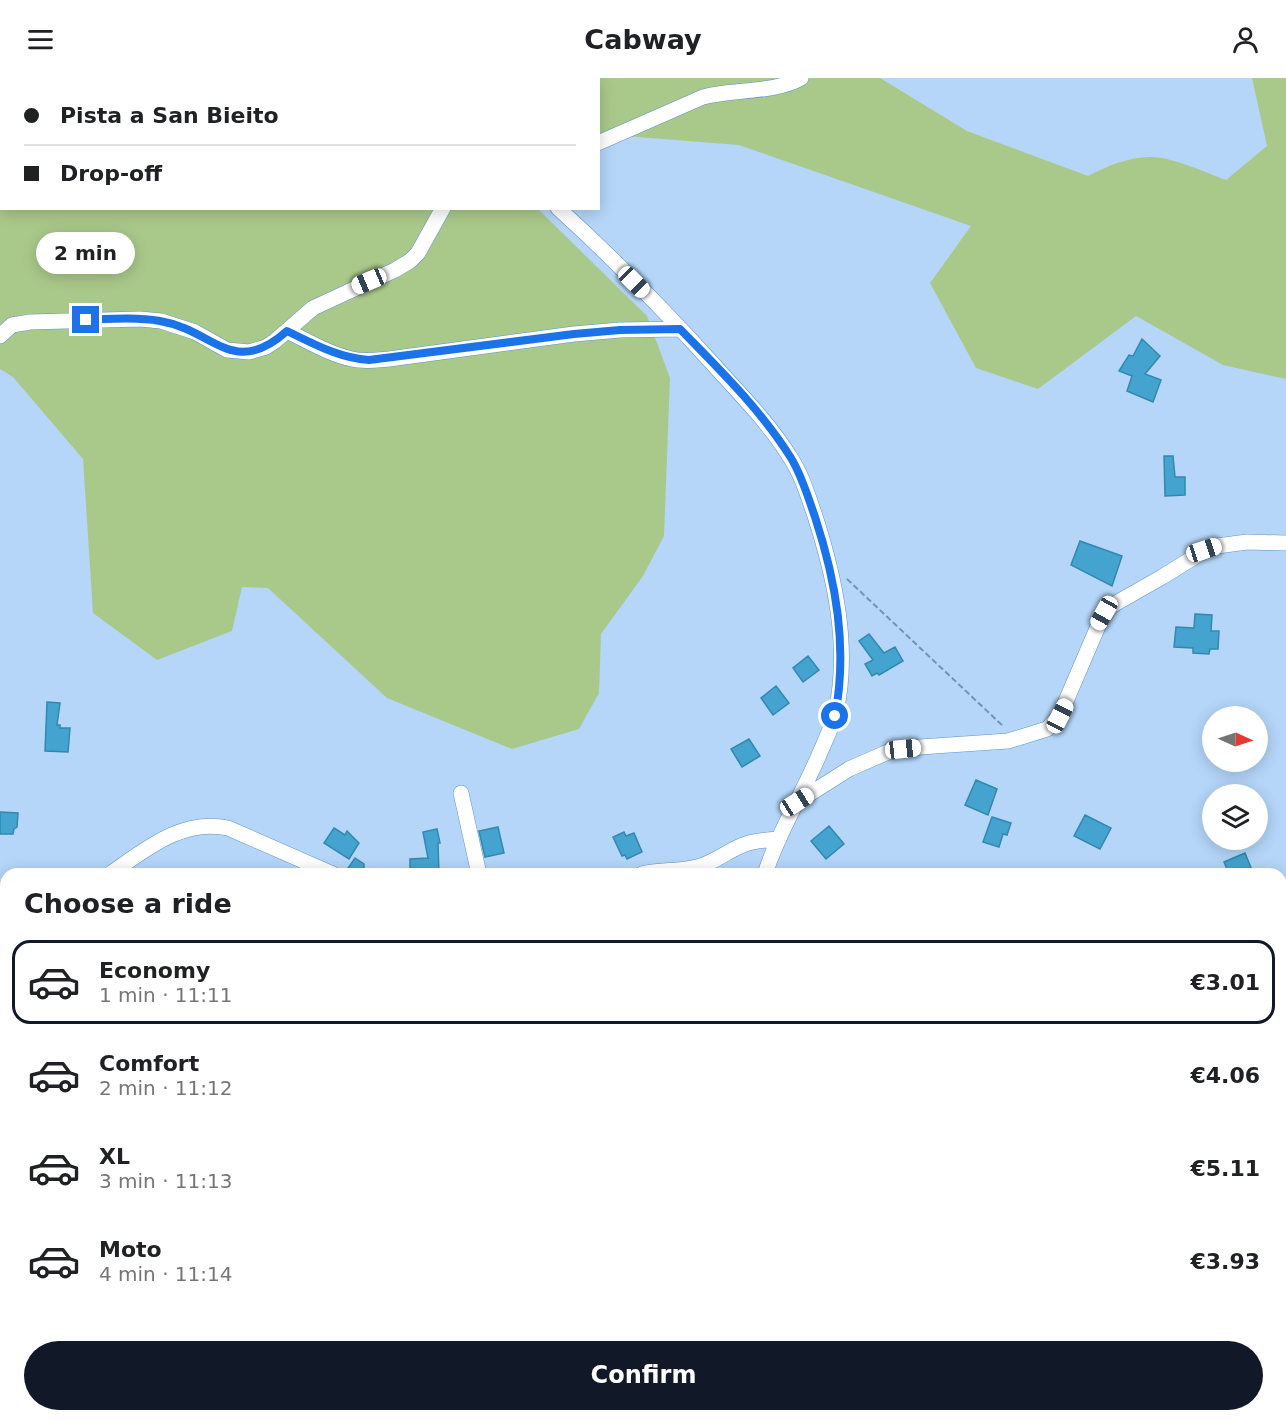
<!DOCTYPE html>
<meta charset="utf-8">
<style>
:root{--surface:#fff;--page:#f2f2f2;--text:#202124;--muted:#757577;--line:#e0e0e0;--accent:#111827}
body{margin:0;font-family:"DejaVu Sans",sans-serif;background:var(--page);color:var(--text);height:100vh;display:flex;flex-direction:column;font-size:22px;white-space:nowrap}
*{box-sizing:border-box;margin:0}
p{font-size:20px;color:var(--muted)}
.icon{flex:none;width:33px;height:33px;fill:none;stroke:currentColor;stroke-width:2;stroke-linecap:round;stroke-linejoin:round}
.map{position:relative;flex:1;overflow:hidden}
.panel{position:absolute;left:0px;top:790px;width:1287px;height:554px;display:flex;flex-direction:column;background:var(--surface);border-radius:18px 18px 0 0;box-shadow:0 3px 15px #0003}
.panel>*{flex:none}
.top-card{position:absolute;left:0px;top:0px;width:600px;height:132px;box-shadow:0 3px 15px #0003;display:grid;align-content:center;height:132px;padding:0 24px;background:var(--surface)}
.needle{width:39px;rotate:93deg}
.fabs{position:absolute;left:1202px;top:628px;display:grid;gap:12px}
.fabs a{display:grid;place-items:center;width:66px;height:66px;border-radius:50%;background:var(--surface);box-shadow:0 3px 15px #0003;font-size:30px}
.end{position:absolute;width:27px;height:27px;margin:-14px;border:8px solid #1a73e8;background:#fff;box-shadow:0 0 0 3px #fff}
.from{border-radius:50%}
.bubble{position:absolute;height:42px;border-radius:21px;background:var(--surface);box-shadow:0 3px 15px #0003;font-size:20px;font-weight:800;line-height:42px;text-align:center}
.car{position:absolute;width:18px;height:36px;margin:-18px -9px;border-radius:8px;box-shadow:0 0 4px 2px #0007;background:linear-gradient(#fff 24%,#345 0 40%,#fff 0 76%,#345 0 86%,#fff 0)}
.top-card b{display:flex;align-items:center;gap:21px;height:57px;font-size:22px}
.top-card b+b{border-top:2px solid var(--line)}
.top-card i{width:15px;height:15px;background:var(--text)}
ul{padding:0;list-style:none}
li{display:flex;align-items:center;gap:18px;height:84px;margin:0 12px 9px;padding:0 12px;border:3px solid transparent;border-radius:18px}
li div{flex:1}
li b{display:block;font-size:22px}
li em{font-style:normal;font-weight:800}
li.current{border-color:var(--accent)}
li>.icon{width:54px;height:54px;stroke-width:1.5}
h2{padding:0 24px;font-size:27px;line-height:72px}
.action{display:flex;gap:12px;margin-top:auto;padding:12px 24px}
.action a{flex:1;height:69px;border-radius:36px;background:var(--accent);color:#fff;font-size:24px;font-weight:800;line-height:69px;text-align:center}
header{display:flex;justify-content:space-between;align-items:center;height:78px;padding:0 24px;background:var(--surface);font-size:27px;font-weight:800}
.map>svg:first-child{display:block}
</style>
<header><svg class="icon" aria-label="menu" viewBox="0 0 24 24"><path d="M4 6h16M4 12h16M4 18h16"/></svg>Cabway<svg class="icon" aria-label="person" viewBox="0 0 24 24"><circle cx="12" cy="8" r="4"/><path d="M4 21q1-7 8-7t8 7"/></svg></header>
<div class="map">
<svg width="1286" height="1343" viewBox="0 0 1286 1343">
<rect width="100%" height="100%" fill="#b5d6f9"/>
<path fill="#a9c98a" d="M0 0H257L2 2V130L538 131 647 238 670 300 664 458 643 498 601 556 599 615 579 651 512 671 387 620 268 510 242 509 232 553 157 582 93 535 83 381 13 299 0 291Z
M350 0H880L967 53 1088 98C1108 88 1128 79 1150 79 1170 78 1207 95 1226 102L1267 68 1252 0H1286V301L1223 287 1136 238 1038 311 976 290 930 205 971 148 739 67 599 56 598 2Z"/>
<path fill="#44a4cf" stroke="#3189af" stroke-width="1.5" d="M1142 261 1160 278 1145 296 1161 302 1153 324 1127 313 1132 298 1119 293 1129 277 1133 278Z
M1164 378H1173L1175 399H1185V417L1165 418Z
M1080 463 1122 478 1112 508 1071 487Z
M1195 536 1212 537 1211 553H1219L1218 571H1210L1209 576 1193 575V570L1174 569 1176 549 1194 550Z
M869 556 884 575 895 569 903 583 879 597 877 595 872 598 865 586 873 582 859 563Z
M808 578 819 592 803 604 793 590Z
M776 608 789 625 773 637 761 620Z
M47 624 60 625 57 647H60V650H70L68 674 45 673Z
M749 661 760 678 742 689 731 671Z
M976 702 997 711 988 737 965 727Z
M0 734 18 735 17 749 14 751 13 756H0Z
M1085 737 1111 750 1100 771 1074 758Z
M992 739 1011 745 1007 757 1003 756 999 769 983 764Z
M829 748 844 766 826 781 811 763Z
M498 749 504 775 485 779 479 753Z
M334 750 345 757 347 753 359 765 349 781 324 765Z
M437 751 440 765H438L439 796H410V781L428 780 423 754Z
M624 754 626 758 634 755 642 774 627 781 625 777 622 778 613 759Z
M1245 775 1252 792 1243 796H1229L1224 784Z
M355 780 364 786V796H344Z"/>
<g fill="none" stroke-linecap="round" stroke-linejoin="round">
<g stroke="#5e93c9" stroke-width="16">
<path id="minor" d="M374 0 378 2
M598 65 703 19C733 11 775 15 801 0
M558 130C612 179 663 231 712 285 739 315 769 345 790 379 802 397 808 418 815 438 835 500 850 569 836 634 832 649 825 663 819 677 802 717 778 755 765 796
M287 253C308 263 329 276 352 281 364 284 377 282 389 281L574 256 620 252 680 251
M0 258 12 247 30 244 140 241 161 243 195 254 227 272 249 274 266 269 275 263 313 230 395 192 410 183 418 175 443 130
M461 715 479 796
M797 724 849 691 888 674 920 669 1008 663 1047 651 1060 637 1099 546 1111 528 1162 499 1204 473 1217 468 1247 464 1286 465
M110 796C145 772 182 740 228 750L333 796
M642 796C659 791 679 794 697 789 714 785 727 773 743 767 754 762 767 762 779 761
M0 827H6
M0 895 6 891
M1281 903 1286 899
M0 1238 6 1237
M1281 1279 1286 1276
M355 1343 360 1338
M1188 1343 1193 1338"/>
</g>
<path stroke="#7792b0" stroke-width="2" stroke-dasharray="6 3" stroke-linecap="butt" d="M847 501 1004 649"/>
<use href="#minor" stroke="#fff" stroke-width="15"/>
</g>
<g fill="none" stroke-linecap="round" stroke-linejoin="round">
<path stroke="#1a73e8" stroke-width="8" d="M86 242C110 241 136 239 160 243 214 252 233 301 287 253 314 266 339 280 369 282L574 256 620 252 680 251C719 291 761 332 791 380 802 398 808 419 815 439 836 503 848 570 835 638"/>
</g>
</svg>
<div class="fabs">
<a><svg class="needle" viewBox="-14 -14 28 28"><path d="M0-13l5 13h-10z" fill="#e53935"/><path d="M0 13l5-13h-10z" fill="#757577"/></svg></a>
<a><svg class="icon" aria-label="layers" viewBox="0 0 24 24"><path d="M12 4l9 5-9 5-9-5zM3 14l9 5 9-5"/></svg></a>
</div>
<i class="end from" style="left:835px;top:638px"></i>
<i class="end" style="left:86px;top:242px"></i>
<div class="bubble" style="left:36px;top:154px;width:99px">2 min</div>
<i class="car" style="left:369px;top:203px;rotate:247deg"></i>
<i class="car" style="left:634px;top:204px;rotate:135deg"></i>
<i class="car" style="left:1204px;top:472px;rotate:72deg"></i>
<i class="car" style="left:1104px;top:535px;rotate:209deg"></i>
<i class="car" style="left:1060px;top:638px;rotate:27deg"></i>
<i class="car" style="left:903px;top:671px;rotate:84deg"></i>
<i class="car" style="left:797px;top:724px;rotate:58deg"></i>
<div class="top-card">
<b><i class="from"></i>Pista a San Bieito</b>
<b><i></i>Drop-off</b>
</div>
<section class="panel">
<h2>Choose a ride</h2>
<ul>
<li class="current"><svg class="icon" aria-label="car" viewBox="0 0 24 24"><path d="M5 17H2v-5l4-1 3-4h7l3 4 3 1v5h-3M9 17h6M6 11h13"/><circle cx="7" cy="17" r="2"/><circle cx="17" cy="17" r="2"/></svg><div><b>Economy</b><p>1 min · 11:11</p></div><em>€3.01</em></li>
<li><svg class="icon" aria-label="car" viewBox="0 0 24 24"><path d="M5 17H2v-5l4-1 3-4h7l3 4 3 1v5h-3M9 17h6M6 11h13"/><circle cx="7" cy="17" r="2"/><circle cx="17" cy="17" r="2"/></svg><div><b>Comfort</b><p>2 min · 11:12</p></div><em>€4.06</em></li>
<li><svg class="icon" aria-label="car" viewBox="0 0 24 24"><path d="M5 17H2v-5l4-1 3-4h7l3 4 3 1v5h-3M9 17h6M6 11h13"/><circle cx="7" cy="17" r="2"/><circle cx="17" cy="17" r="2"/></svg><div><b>XL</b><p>3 min · 11:13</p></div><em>€5.11</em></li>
<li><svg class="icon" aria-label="car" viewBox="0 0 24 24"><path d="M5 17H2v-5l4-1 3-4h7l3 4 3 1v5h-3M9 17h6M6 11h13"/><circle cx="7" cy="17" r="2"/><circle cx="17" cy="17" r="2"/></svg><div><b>Moto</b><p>4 min · 11:14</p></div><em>€3.93</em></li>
</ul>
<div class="action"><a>Confirm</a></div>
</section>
</div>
